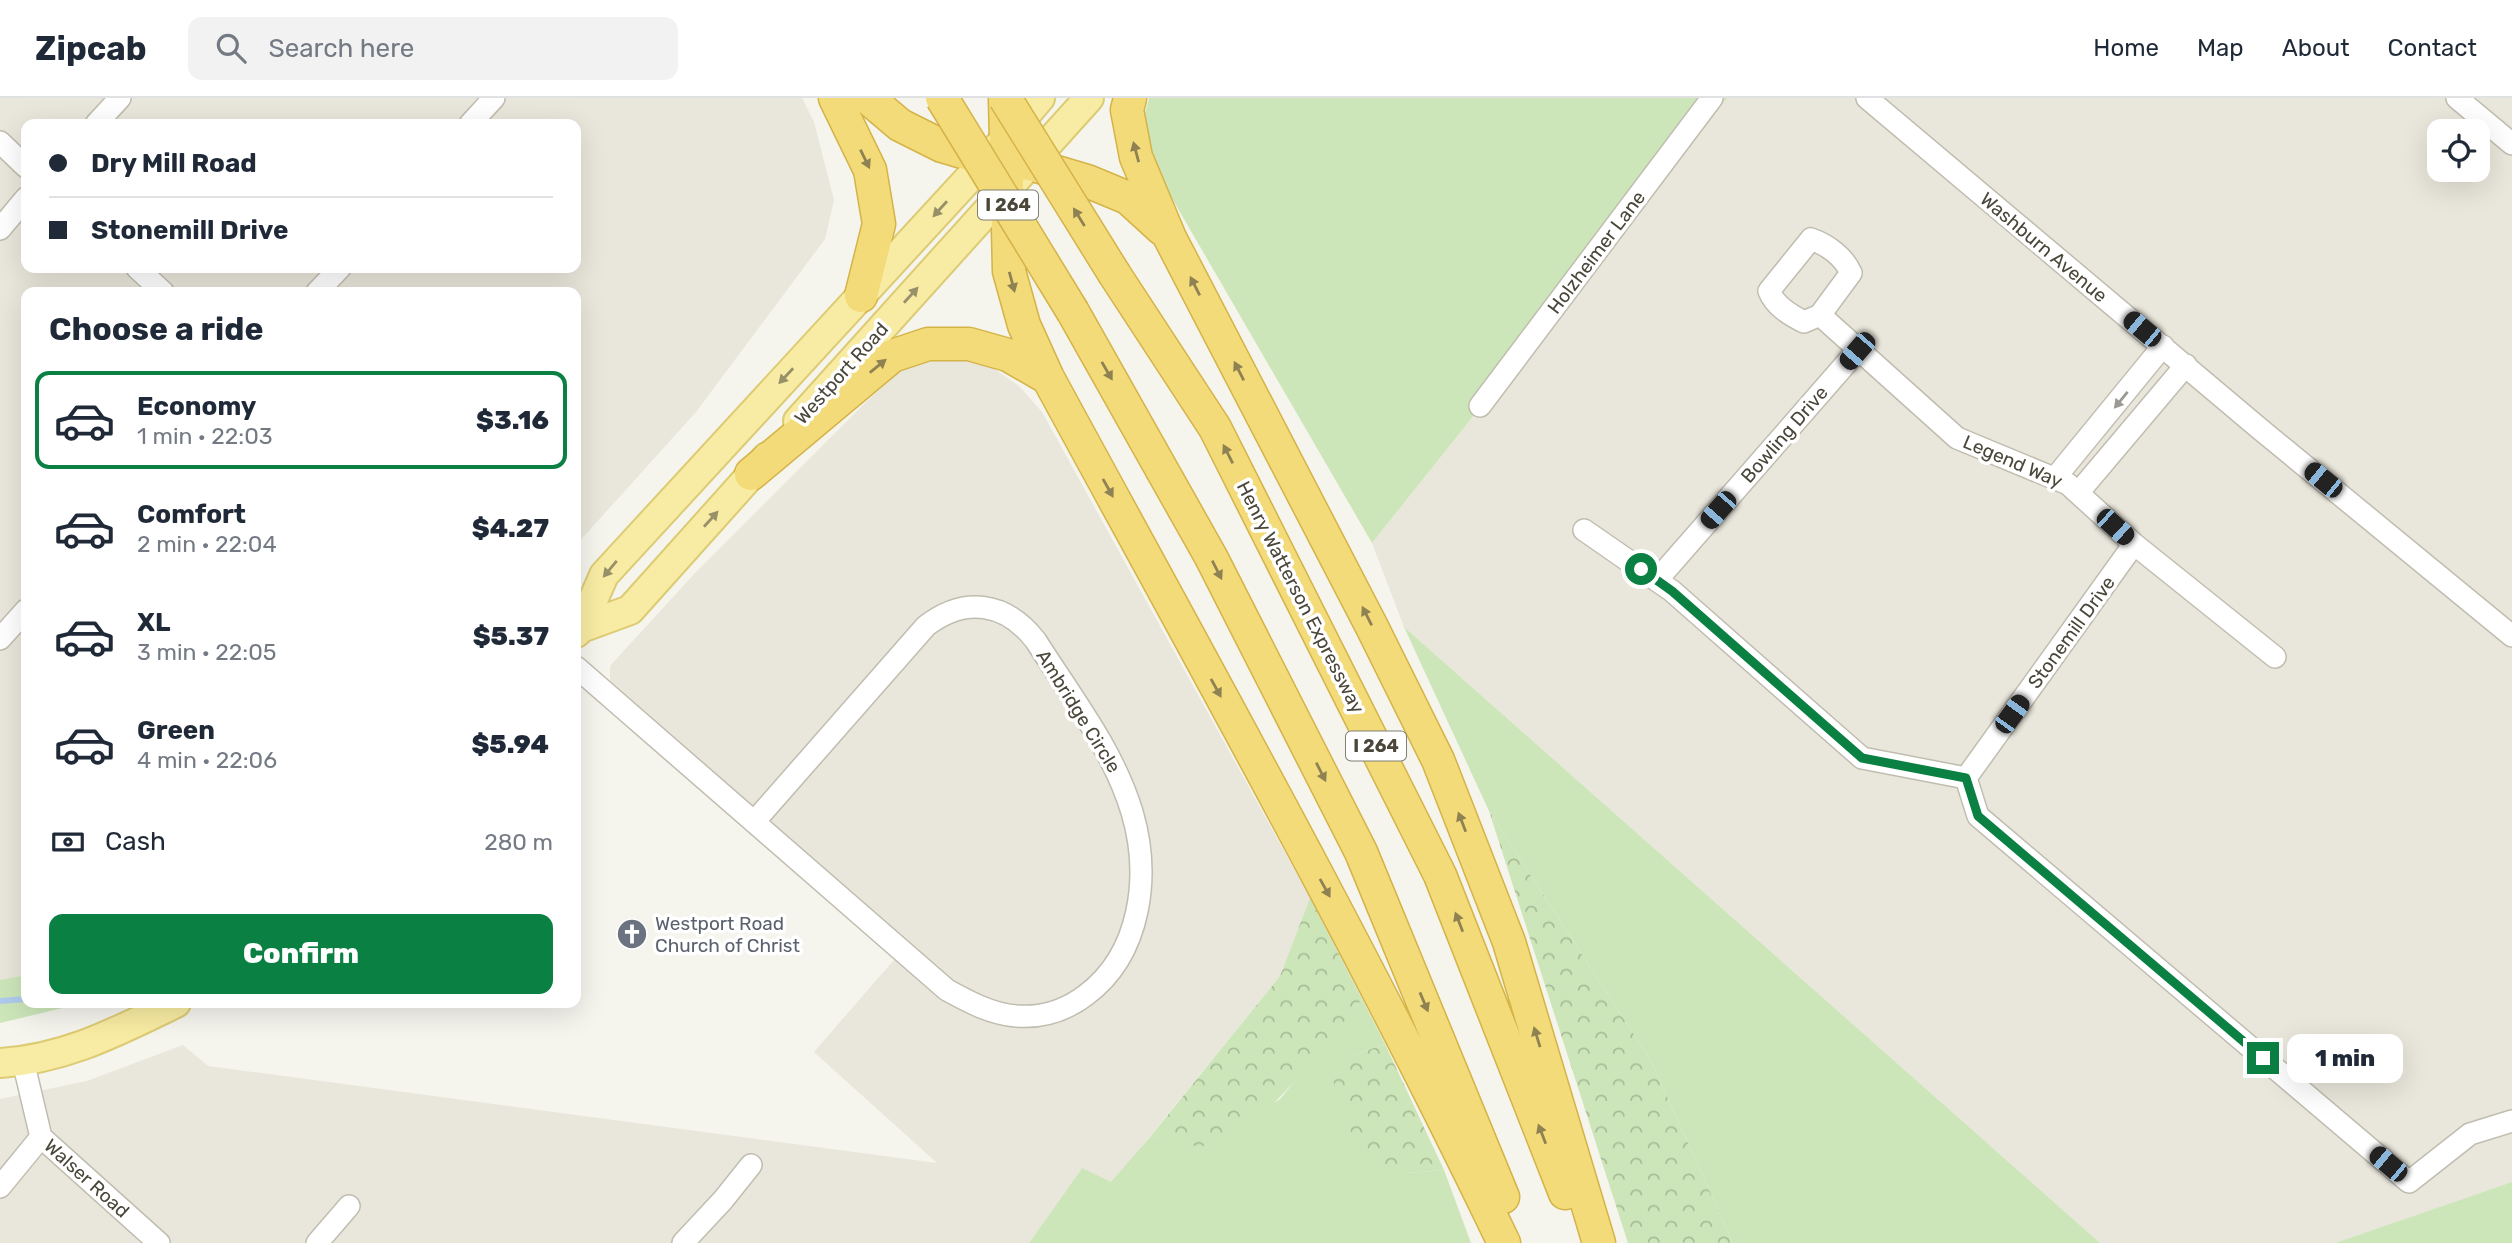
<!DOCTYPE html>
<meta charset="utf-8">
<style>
:root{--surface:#fff;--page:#f2f2f3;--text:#1f2937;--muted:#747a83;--line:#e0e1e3;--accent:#0b8043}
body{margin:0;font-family:Rubik,sans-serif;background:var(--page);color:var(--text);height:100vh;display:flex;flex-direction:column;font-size:26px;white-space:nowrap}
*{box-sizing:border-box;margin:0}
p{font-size:23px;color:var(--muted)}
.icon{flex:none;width:38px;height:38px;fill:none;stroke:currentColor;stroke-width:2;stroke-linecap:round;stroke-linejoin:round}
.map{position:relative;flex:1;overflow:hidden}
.side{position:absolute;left:21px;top:189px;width:560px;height:721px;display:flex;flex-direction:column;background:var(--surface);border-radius:14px;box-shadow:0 7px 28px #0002}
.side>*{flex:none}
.banner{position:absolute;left:21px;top:21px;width:560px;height:154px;border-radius:14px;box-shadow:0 7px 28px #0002;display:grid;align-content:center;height:154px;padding:0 28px;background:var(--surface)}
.controls{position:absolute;left:2427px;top:21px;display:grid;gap:14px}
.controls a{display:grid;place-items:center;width:63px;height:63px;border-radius:14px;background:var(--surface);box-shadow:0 7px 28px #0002;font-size:35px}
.end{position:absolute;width:32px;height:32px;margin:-16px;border:9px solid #0b8043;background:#fff;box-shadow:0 0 0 4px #fff}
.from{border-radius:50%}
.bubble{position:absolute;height:49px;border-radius:14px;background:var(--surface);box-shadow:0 7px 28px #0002;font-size:23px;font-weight:800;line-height:49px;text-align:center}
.car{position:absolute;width:21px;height:42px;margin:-21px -10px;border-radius:9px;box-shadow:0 0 5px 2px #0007;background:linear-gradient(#222 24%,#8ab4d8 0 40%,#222 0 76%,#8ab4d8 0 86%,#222 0)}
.banner b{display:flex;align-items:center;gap:24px;height:66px;font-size:26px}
.banner b+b{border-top:2px solid var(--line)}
.banner i{width:18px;height:18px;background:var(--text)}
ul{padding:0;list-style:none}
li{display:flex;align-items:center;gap:21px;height:98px;margin:0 14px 10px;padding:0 14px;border:4px solid transparent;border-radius:14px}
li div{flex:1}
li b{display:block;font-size:26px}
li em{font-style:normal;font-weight:800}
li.active{border-color:var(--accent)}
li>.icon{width:63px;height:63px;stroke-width:1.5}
h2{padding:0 28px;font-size:32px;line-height:84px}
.pay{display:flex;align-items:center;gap:18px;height:77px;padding:0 28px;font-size:26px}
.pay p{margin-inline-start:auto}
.primary-button{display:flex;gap:14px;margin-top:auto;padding:14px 28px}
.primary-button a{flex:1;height:80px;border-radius:14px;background:var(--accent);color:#fff;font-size:28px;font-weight:800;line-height:80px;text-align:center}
header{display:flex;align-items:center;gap:42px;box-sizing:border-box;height:98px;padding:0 35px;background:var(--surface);border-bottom:2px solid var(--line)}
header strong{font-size:33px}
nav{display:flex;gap:38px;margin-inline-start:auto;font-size:24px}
.search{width:490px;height:63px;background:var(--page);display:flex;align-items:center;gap:18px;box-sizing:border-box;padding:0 24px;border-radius:14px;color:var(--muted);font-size:26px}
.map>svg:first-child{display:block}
</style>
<header>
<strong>Zipcab</strong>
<div class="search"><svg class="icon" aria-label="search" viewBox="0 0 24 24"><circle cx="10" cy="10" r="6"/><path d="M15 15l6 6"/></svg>Search here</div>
<nav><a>Home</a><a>Map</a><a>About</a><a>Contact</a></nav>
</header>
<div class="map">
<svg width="2512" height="1145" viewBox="0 0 2512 1145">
<defs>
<pattern id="forest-crowns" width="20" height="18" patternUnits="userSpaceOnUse" patternTransform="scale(1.75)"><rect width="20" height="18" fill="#cce6b9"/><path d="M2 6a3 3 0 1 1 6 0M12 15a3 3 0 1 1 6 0" fill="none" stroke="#a8bc97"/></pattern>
</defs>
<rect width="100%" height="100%" fill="#f5f4ed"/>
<path fill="#e9e6db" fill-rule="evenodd" d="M0 0H802L814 24 834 102 825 141 696 314 576 447V194H26V877L0 882ZM26 26H576V170H26Z
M1727 0H2512V1084L2335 1145H2100L1404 529 1372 445ZM2440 33H2478V72H2440Z
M948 255 987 266 1019 288 1042 314 1310 800 1280 878 1112 1085 1081 1071 1029 1145H0V1001L87 983 183 947 208 968 937 1065 814 954 893 863 910 849 632 605 610 583V568L695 475 868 302 919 256Z"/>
<path fill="#cce6b9" d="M1149 0H1727L1372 445 1159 78 1142 26Z
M1404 529 2100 1145H1733L1651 963 1489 713Z
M26 877V905H84L0 925V882Z
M1362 901 1385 946 1354 957 1408 1075 1444 1072 1471 1145H1029L1082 1070 1111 1084 1150 1039 1203 1048 1280 1001Z
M2512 1084V1145H2335Z"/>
<path fill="url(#forest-crowns)" d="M1489 713 1651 963 1733 1145H1628Z
M1310 800 1362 901C1329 941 1257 1044 1203 1048 1187 1049 1167 1042 1150 1039L1280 878Z
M1385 946 1444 1072 1408 1075 1381 1068 1351 1034 1331 977 1354 957Z"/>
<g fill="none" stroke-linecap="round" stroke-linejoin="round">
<path stroke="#aecbed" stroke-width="6" d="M0 903 26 901"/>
<g stroke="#c0bdb0" stroke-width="24">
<path id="minor" d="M1867 0 2260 331 2512 538
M2457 0 2512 46
M96 26 120 0
M470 26 494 0
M0 44 26 69
M0 131 26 100
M137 170 163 194
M317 194 340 170
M1820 217 1851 175C1844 159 1828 147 1811 141L1769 193C1775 208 1790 217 1804 224L1820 217 1957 340 2068 386 2134 446 2275 559
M1480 308 1712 0
M2055 380 2163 248
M2078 395 2186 267
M1584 432 1672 493 1862 660 1966 680
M1657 482 1857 253
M0 541 26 512
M576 569 947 892C969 904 991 916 1016 918 1041 920 1065 913 1086 897 1141 856 1151 778 1132 714 1113 651 1070 597 1036 543 1006 504 965 498 926 528L754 724
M1966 680 1978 718 2409 1084 2470 1036 2512 1023
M1966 680 2134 446
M23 963 41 1039 159 1145
M0 1089 41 1039
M317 1145 349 1108
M683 1145 723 1102 751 1067"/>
</g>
<g stroke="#ddcb73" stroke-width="32">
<path id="major" d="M798 323 1089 0
M581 530 630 512 767 359
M576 535 581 530 604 477 1007 39 1040 0
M0 965C66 961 118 933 176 905"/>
</g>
<g stroke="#d4b348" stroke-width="35">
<path id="highway" d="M835 0 870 72 879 126 861 198
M868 0 900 27 942 48 986 61 1030 66 1087 83 1128 100 1162 131
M1005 0 1009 173 1024 227 1048 280C1204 567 1363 851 1504 1145
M1130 0 1127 12 1136 59 1170 140 1372 529 1438 662 1509 844 1599 1145
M1115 177 1215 330 1440 777 1565 1095
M1073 214 1211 459 1361 754 1503 1099
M751 376 892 258 928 246H969L1008 257 1048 280"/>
</g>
<use href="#minor" stroke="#fff" stroke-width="21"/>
<use href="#major" stroke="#f8eba3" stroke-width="28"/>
<use href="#highway" stroke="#f4db79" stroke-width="32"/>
<g stroke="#d4b348" stroke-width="35" stroke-linecap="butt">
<path id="highway-bridge" d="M942 0 1073 214
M1005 0 1115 177"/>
</g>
<use href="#highway-bridge" stroke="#f4db79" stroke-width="32"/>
</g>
<defs><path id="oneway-solid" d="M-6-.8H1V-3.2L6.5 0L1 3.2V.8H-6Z" transform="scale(1.75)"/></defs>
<g fill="#8e8253">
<use href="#oneway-solid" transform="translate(1136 54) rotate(-105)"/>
<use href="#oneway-solid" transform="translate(865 61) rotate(64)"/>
<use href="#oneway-solid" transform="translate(1079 119) rotate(-122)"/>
<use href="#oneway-solid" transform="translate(1012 184) rotate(75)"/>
<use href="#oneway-solid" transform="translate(1195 188) rotate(-117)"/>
<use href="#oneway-solid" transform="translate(878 268) rotate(-39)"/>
<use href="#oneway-solid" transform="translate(1107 273) rotate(60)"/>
<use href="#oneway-solid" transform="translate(1239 273) rotate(-117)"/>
<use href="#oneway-solid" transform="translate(1228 356) rotate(-117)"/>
<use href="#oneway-solid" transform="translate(1108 390) rotate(61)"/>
<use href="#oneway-solid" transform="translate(1217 472) rotate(63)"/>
<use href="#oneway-solid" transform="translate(1367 518) rotate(-117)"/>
<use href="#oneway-solid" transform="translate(1216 590) rotate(61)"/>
<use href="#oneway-solid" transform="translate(1321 674) rotate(63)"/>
<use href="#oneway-solid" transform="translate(1462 724) rotate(-111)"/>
<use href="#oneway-solid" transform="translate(1325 790) rotate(61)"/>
<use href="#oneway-solid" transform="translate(1459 824) rotate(-111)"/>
<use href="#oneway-solid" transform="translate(1424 904) rotate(67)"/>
<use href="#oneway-solid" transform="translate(1537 939) rotate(-107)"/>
<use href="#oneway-solid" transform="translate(1542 1036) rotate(-111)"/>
</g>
<g fill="#989069">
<use href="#oneway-solid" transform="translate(940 111) rotate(132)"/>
<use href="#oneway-solid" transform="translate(911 197) rotate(-48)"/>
<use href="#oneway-solid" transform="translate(786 278) rotate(133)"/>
<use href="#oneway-solid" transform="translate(711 421) rotate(-48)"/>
<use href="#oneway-solid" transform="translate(610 471) rotate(130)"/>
</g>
<use fill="#9b9993" href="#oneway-solid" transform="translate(2121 302) rotate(129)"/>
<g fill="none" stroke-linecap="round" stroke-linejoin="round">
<path stroke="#0b8043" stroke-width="9" d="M1641 471 1672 493 1862 660 1966 680 1978 718 2263 960"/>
</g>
<defs>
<g id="church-disc" transform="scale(1.575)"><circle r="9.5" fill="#6b7280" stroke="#fff"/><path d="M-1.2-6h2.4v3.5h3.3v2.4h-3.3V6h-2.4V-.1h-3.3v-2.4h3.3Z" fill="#fff"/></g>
</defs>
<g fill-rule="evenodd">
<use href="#church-disc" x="632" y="836"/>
</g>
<g text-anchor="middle" stroke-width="7" stroke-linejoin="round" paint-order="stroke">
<g fill="#fff" stroke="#807e75" stroke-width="2">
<rect x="978" y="92.5" width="60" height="29" rx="5"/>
<rect x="1346" y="633.5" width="60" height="29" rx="5"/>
</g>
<g font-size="18" font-weight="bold" fill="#4a463a">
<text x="1008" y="113">I 264</text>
<text x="1376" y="654">I 264</text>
</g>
<g font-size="19" fill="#4a463a" stroke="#fff">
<text transform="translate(2044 149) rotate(40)" y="7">Washburn Avenue</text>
<text transform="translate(1596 154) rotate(-53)" y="7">Holzheimer Lane</text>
<text transform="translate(841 275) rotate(-48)" y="7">Westport Road</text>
<text transform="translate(1784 336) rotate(-49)" y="7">Bowling Drive</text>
<text transform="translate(2013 363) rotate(23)" y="7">Legend Way</text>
<text transform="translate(1301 499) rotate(63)" y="7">Henry Watterson Expressway</text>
<text transform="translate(2071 534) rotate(-54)" y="7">Stonemill Drive</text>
<text transform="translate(1079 613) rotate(58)" y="7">Ambridge Circle</text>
<text transform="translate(87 1080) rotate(42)" y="7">Walser Road</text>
</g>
<g font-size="19" fill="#5b616d" stroke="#fff" text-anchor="start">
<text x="655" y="832">Westport Road<tspan x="655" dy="22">Church of Christ</tspan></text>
</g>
</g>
</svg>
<div class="controls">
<a><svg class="icon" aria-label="locate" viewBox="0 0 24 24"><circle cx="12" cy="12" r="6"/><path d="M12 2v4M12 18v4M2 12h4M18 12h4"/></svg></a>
</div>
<i class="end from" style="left:1641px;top:471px"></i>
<i class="end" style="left:2263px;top:960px"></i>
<div class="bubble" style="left:2287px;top:936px;width:116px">1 min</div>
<i class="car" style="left:2142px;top:231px;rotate:310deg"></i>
<i class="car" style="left:1857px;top:253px;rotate:221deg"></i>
<i class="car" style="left:2323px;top:382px;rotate:309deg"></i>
<i class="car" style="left:1718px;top:412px;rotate:221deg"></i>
<i class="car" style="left:2115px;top:429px;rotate:132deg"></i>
<i class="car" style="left:2012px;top:616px;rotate:36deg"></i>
<i class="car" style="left:2388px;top:1066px;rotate:310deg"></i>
<div class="banner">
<b><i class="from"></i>Dry Mill Road</b>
<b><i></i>Stonemill Drive</b>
</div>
<section class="side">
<h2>Choose a ride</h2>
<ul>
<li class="active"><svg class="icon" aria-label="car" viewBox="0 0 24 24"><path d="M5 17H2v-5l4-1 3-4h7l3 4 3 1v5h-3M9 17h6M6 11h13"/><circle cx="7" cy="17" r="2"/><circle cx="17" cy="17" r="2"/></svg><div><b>Economy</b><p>1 min · 22:03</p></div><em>$3.16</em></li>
<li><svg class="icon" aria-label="car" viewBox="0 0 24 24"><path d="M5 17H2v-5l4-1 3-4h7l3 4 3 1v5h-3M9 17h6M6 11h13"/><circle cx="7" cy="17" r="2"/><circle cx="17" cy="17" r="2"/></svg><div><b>Comfort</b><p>2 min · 22:04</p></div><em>$4.27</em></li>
<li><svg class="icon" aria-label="car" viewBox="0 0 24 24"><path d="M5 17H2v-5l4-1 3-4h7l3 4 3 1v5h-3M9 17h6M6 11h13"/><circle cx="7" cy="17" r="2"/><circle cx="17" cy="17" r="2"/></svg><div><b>XL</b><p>3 min · 22:05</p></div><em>$5.37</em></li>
<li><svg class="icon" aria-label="car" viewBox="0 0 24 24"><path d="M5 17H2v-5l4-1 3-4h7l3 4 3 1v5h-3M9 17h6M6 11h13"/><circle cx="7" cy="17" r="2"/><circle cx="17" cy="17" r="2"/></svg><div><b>Green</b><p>4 min · 22:06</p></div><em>$5.94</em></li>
</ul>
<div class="pay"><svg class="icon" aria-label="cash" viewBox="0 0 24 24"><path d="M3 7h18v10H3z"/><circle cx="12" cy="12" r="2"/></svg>Cash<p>280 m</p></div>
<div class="primary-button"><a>Confirm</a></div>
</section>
</div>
